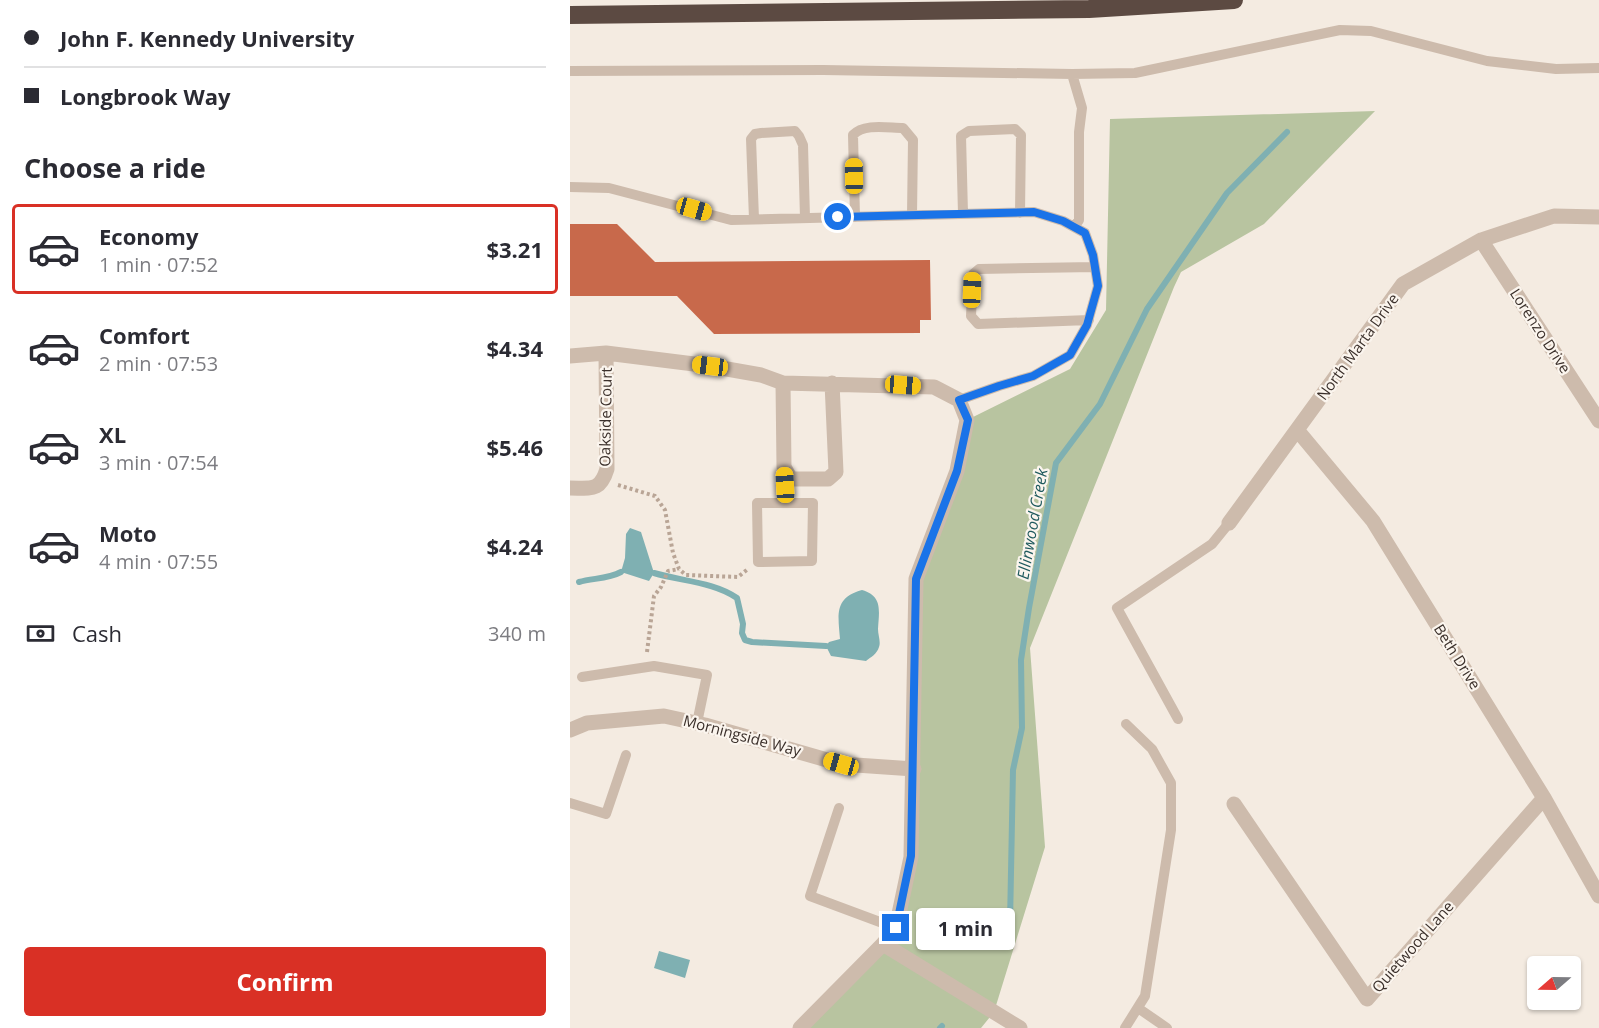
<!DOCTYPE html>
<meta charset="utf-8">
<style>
:root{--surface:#fff;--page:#f7f7f7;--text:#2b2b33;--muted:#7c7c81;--line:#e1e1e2;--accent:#d93025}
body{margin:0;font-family:"Open Sans",sans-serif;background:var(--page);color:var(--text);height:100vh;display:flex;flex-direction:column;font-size:22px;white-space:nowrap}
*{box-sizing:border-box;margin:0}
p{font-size:20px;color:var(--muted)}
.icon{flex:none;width:33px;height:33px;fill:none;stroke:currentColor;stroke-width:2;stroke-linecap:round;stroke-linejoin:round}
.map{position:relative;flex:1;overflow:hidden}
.side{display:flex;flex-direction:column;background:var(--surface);width:570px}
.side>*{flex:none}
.hud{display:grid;align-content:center;height:132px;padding:0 24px;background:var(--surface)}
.needle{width:39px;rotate:250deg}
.tools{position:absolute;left:957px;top:956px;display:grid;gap:12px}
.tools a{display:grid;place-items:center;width:54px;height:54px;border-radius:6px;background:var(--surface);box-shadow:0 2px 4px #0004;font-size:30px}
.end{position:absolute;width:27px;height:27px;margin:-14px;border:8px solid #1a73e8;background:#fff;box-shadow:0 0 0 3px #fff}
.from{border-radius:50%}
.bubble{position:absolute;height:42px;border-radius:6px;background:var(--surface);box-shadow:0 2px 4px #0004;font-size:20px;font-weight:700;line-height:42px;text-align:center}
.car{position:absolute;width:18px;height:36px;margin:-18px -9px;border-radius:8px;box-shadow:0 0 4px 2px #0007;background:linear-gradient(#f5c518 24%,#345 0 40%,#f5c518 0 76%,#345 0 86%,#f5c518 0)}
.hud b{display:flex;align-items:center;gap:21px;height:57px;font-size:22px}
.hud b+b{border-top:2px solid var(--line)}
.hud i{width:15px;height:15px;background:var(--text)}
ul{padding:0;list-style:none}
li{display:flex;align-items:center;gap:18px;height:90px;margin:0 12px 9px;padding:0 12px;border:3px solid transparent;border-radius:6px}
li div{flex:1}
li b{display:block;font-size:22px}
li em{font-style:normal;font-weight:700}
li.selected{border-color:var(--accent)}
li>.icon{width:54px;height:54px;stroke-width:1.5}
h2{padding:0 24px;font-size:27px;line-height:72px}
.pay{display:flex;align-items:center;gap:15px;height:66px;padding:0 24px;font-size:22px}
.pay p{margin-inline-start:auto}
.cta{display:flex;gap:12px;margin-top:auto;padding:12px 24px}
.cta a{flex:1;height:69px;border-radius:6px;background:var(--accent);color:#fff;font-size:24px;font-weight:700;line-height:69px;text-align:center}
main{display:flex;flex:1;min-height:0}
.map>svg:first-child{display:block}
</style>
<main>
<section class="side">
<div class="hud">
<b><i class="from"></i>John F. Kennedy University</b>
<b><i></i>Longbrook Way</b>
</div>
<h2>Choose a ride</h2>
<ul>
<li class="selected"><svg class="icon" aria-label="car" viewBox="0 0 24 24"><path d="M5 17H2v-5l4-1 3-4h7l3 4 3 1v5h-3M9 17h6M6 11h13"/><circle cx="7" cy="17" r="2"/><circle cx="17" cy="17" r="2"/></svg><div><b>Economy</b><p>1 min · 07:52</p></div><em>$3.21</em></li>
<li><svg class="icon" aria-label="car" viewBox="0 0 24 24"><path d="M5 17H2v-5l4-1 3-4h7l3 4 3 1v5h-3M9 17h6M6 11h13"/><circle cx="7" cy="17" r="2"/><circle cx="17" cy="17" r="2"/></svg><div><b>Comfort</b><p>2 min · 07:53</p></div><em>$4.34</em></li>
<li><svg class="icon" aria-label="car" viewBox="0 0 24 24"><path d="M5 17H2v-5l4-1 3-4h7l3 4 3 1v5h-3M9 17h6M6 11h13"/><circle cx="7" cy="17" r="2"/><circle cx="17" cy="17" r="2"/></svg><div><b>XL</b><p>3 min · 07:54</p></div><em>$5.46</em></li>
<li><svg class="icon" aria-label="car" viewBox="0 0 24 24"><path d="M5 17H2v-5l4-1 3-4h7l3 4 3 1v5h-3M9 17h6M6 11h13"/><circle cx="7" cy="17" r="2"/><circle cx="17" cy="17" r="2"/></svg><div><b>Moto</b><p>4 min · 07:55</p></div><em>$4.24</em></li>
</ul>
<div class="pay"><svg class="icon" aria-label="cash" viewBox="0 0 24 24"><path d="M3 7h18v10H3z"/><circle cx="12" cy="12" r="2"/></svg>Cash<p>340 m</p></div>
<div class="cta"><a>Confirm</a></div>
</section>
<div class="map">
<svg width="1029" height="1028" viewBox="0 0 1029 1028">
<rect width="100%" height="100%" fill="#f4ebe1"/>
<path fill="#b8c4a0" d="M805 111 694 224 611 272 604 287 460 648 475 847 424 1012 411 1028H230L313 944 341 856 346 579 397 420 500 369 536 310 540 119Z"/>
<path fill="#7fb0b2" d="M60 528 71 532 84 573 79 581 51 572 55 558 56 534Z
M292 590C313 596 309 611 308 629 308 635 311 642 309 647 307 654 301 657 296 661L261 656 256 646 259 642 270 639C268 614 264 598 292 590Z
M89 951 120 960 115 978 84 968Z"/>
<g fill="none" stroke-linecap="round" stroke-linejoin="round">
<path stroke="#7fb0b2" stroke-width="6" d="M84 573C111 581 144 582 167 598L173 624 172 633 175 640 182 642 256 646
M9 582C23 578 38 579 51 572
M440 923 443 770 452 728 451 660 459 608 486 463 530 404 577 309 657 193 717 132
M370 1028 372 1026"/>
</g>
<path fill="#c8694b" d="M0 224H47L85 262 360 260 361 320H350V333L144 334 107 296H0Z"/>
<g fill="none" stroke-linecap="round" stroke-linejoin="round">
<path stroke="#b9a596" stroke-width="4" stroke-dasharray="3 3" stroke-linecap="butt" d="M48 485 85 496 95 510 103 553 109 569 116 575 168 577 178 569
M77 652 84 596 91 587 98 571 109 569"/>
<path stroke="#cdbbac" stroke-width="10" d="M0 71 253 70 502 74 512 108 509 132V220L504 227
M502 74 565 73 770 30 801 31 917 61 986 69 1029 68
M0 187 39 188 161 220 464 212 493 221 515 233 523 255 528 286 517 325 500 355 463 376 429 386 389 400
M393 214 391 136 399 131 445 129 451 135 450 213
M285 217 283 135C294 123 318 128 333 128L343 140 342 215
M184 219 181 139 185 134 191 133 225 131 229 136 233 145 235 218
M519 320 408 324 401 316 403 274 409 269 525 267
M214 470 216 503H187L188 562 242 561 243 503H216
M12 677 84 666 137 675 127 723
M608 719 547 608 642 544 659 523
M0 803 36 814 56 755
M269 808 240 896 326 928
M568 1008 597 1028
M555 1028 575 996 601 830V783L582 749 556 724"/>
<path stroke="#cdbbac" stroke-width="15" d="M911 240 1029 421
M0 356 36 353 140 366 191 375 213 383 364 387 389 400 397 420 387 471 346 579 341 857 326 928 313 944 230 1028
M213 383 214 467 219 476 223 479H258L266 472 262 383
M728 431 803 521 974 798 1029 896
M0 488C21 488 30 492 37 469L36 353
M659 523 833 284 911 240 984 216 1029 217
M0 730 17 723 94 716 135 725 271 764 344 769
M664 804 797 999 974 798
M313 944 450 1028"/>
<path stroke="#5c4a42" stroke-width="18" d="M0 15 519 9 664 0"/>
</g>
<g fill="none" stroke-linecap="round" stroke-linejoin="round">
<path stroke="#1a73e8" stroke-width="8" d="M268 217 464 212 493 221 515 233 523 255 528 286 517 325 500 355 463 376 429 386 389 400 398 420 387 471 346 579 341 856 326 928"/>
</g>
<g text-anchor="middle" stroke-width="4.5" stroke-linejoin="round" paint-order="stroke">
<g font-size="15" fill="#3b302b" stroke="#fbf5ee">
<text transform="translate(970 331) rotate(57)" y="5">Lorenzo Drive</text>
<text transform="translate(788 347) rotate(-54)" y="5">North Marta Drive</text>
<text transform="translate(36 417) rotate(-89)" y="5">Oakside Court</text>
<text transform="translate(887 657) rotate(58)" y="5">Beth Drive</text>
<text transform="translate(172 736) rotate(15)" y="5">Morningside Way</text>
<text transform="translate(843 947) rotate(-49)" y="5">Quietwood Lane</text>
</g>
<g font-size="16" font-style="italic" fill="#1f5a5e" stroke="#fbf5ee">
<text transform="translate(462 524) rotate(-80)" y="6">Ellinwood Creek</text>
</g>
</g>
</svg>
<div class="tools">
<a><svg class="needle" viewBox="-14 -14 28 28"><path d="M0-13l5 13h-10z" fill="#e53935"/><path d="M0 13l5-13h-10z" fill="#7c7c81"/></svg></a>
</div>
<i class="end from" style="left:268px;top:217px"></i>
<i class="end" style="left:326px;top:928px"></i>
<div class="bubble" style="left:346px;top:908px;width:99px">1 min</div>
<i class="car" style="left:284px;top:176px;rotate:359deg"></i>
<i class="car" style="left:124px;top:209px;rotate:106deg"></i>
<i class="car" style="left:402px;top:290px;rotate:2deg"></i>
<i class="car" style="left:140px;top:366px;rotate:277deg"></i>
<i class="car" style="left:333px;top:385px;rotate:94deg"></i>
<i class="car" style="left:215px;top:485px;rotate:357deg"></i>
<i class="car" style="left:271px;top:764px;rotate:286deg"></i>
</div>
</main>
